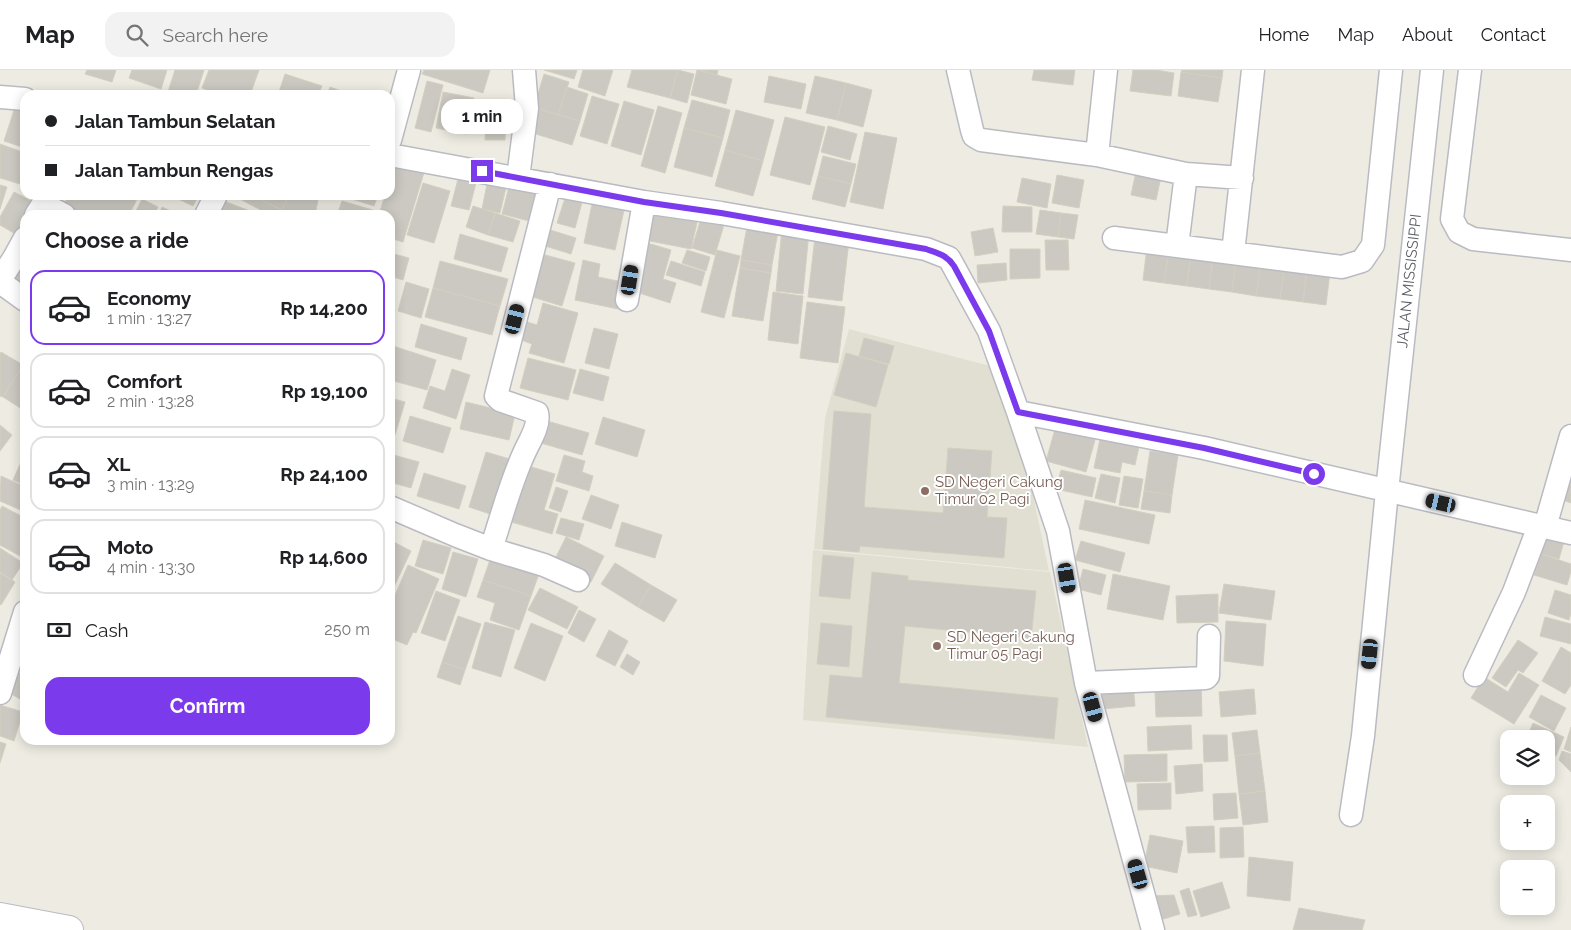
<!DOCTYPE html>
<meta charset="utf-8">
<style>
:root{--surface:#fff;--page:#f2f2f2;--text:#202124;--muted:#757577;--line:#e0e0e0;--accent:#7c3aed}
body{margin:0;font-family:Raleway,sans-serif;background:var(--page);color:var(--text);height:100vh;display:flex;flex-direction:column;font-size:19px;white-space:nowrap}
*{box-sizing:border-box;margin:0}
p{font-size:16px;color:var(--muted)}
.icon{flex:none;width:28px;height:28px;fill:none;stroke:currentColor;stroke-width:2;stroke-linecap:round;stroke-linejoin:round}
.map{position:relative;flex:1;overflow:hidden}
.drawer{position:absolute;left:20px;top:140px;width:375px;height:535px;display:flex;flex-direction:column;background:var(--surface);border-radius:15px;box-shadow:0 2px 12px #0003}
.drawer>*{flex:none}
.guide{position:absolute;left:20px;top:20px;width:375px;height:110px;border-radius:15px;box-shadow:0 2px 12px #0003;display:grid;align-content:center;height:110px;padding:0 25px;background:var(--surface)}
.controls{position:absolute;left:1500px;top:660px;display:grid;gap:10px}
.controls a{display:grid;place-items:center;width:55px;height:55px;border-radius:10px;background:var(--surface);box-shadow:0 2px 12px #0003;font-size:25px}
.end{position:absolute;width:22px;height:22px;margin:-11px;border:6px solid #7c3aed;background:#fff;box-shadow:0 0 0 2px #fff}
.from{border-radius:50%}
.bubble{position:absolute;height:35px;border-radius:15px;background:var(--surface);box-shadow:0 2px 12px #0003;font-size:16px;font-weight:700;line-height:35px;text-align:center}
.car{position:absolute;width:15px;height:30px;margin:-15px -8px;border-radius:6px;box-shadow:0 0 4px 1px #0007;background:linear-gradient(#222 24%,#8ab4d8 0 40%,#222 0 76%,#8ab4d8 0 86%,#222 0)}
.guide b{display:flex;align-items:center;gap:18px;height:48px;font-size:19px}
.guide b+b{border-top:1px solid var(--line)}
.guide i{width:12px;height:12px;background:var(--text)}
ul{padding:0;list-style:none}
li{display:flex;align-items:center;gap:15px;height:75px;margin:0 10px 8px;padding:0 15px;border:2px solid var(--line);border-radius:15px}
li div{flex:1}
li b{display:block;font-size:19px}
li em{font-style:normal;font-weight:700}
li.selected{border-color:var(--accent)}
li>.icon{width:45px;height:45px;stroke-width:1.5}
h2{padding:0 25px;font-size:22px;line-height:60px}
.pay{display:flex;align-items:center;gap:12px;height:55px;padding:0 25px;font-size:19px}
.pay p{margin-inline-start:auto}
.primary-button{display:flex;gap:10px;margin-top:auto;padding:10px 25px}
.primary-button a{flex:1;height:58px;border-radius:15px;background:var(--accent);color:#fff;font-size:20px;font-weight:700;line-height:58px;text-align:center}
header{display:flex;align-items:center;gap:30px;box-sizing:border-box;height:70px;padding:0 25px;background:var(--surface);border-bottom:1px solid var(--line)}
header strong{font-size:24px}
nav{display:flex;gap:28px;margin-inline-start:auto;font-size:18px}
.search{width:350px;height:45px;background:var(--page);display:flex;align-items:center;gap:12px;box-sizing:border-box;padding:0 18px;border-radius:15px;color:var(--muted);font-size:19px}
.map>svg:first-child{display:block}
</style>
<header>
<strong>Map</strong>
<div class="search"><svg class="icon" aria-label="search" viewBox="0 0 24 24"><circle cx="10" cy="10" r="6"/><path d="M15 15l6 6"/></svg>Search here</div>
<nav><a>Home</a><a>Map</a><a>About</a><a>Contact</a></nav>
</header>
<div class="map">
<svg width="1571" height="860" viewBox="0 0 1571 860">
<rect width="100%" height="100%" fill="#eeece2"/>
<path fill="#e0dfd2" d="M849 259 994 297 1020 364 1049 501 814 479 825 348Z
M813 480 1050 502 1088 677 803 650Z"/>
<path fill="#cbc9c1" stroke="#d3cfc0" d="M87 0H116L112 12 85 4Z
M132 0H167L161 19 129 8Z
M175 0H204L196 25H167Z
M209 0H259L250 25H221L202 18Z
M424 0H490L483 23 422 4Z
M544 0H577L574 9Z
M583 0H613L605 26 578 17Z
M632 0H678L670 28 627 17Z
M678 0 694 4 687 33 670 28Z
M697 0 732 9 726 34 691 25Z
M699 0H718L717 5Z
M1034 0H1075L1073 15 1032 10Z
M1133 0H1156L1174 3 1171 26 1130 21Z
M1182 0H1223L1222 8 1181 2Z
M1181 2 1222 8 1218 32 1178 26Z
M285 4 322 16 318 25H278Z
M544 4 569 12 558 45 534 37Z
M769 6 806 14 801 39 764 32Z
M815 6 846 13 837 50 806 43Z
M427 11 443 15 431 62 415 58Z
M846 13 872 20 863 57 837 50Z
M330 17 352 25H327Z
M567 17 588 24 580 51 558 45Z
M443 22 474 28 467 64 436 58Z
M592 26 619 34 607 74 580 66Z
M487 30 507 31 505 70H485Z
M692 30 730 40 723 68 684 58Z
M17 31 25 34V78L4 71Z
M624 31 654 40 641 85 611 76Z
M658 36 682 43 665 103 641 96Z
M534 37 580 51 572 75 526 61Z
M736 40 774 50 763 91 725 80Z
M785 47 825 57 810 115 770 105Z
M828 56 857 64 850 90 821 82Z
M684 58 723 68 712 107 674 97Z
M865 62 897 68 883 139 850 132Z
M0 74 25 83V99L20 114 0 108Z
M725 80 763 91 753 126 715 116Z
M823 86 856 94 851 114 818 106Z
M396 87 426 96 403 172 390 168V145H379L385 125H390V108Z
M1136 102 1161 107 1156 130 1131 125Z
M489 104 508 109 500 143 482 139Z
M459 105 477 109 469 140 451 136Z
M1057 105 1084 110 1079 138 1052 133Z
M818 106 851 114 845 137 812 129Z
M1022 108 1051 114 1047 138 1017 132Z
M511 109 538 116 529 151 502 144Z
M423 113 450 121 434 173 407 165Z
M0 115 7 117 0 139Z
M14 122 35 133 25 145V151L17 165 0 155V147Z
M70 125H134L138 127 129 145H82L63 135Z
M170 125H199L193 136Z
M239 125H250L282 140 281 145H270L238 128Z
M250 125H289L282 140Z
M289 125H319L315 145H299L282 140Z
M339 125H378L374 136Z
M566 125 583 129 575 158 557 153Z
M142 129 158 137 154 145H134Z
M218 129 261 145H212Z
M593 129 625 136 615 180 584 173Z
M342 131 376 141 375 145H337Z
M647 133 699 144 691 179 640 169Z
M473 136 495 143 488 165 466 157Z
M1003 136 1032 137V162H1002Z
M162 137 179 145H159Z
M1040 140 1061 143 1058 167 1036 164Z
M703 142 726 148 715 185 692 178Z
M495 143 520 151 513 172 488 165Z
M1061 143 1078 145 1074 169 1058 167Z
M748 151 779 156 772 195 741 190Z
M993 158 998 182 975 186 971 162Z
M547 159 576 168 571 184 542 175Z
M782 159 809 162 803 224 776 221Z
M460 164 508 178 501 202 454 189Z
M815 167 849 171 842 231 808 227Z
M1045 170H1068L1069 200H1046Z
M644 172 671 180 663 209 676 213 670 233 630 220Z
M1147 177 1169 180 1164 213 1143 210Z
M1010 179H1040V208L1010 209Z
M687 180 710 187 706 201 682 193Z
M717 180 740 186 724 248 701 242Z
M1169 180 1191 183 1187 216 1164 213Z
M390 183 409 188 403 210 390 206Z
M538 183 575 193 562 236 526 225Z
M1191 183 1213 186 1209 219 1187 216Z
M1213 186 1236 189 1232 222 1209 219Z
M25 188V223L4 207Z
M1236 189 1261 192 1256 226 1232 222Z
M583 190 600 194 598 207 623 212 618 239 575 230Z
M741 190 772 195 771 203 740 198Z
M440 191 508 209 500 236 433 218Z
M671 191 705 202 701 216 666 205Z
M1261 192 1285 195 1280 229 1256 226Z
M1006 193 1007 210 978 213 977 195Z
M1285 195 1307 198 1303 232 1280 229Z
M740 198 771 203 763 251 732 246Z
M1307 198 1330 202 1326 235 1303 232Z
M406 212 429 219 421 248 398 241Z
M433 218 500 236 492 265 425 247Z
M773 222 803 226 798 274 768 270Z
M807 232 845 237 838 293 800 288Z
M543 233 578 243 564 293 529 283 532 274 521 270 527 252 537 255Z
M421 254 467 268 461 290 415 277Z
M594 258 618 264 609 299 585 293Z
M864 268 894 276 889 294 859 286Z
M390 275 436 290 427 320 390 310Z
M1 282 23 295 3 327 0 326V284Z
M846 283 888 295 876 337 834 325Z
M528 288 576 300 568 330 520 318Z
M23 295 25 297V341L3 327Z
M452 299 470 305 456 349 423 338 430 316 445 321Z
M580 299 609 307 603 331 573 323Z
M390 328 405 332 395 365 390 363Z
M466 332 515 344 509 370 460 359Z
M834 341 871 344 864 437 943 443 948 378 992 381 987 447 1007 448 1004 488 860 476 859 482 823 479Z
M410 346 451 358 443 383 403 371Z
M603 347 645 360 637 387 595 374Z
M540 349 589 363 582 385 534 371Z
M1057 352 1097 363 1086 402 1046 391Z
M0 355 12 365 0 381Z
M1101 364 1140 372 1135 395 1122 392 1120 403 1094 398Z
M1150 381 1178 385 1172 425 1144 421Z
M486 382 513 390 496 446 469 437Z
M390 384 419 392 411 418 390 412Z
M564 385 585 391 582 402 593 406 589 421 556 411Z
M21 392 25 394V415L13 410Z
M525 395 555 404 544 440 558 444 552 464 508 451Z
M1061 400 1096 408 1092 427 1056 419Z
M424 403 466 416 459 439 417 426Z
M1101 404 1120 408 1115 433 1095 428Z
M1 406 25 417V442L0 431Z
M1124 406 1143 409 1138 438 1119 435Z
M1569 410 1571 411V433L1563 430Z
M556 417 568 421 561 442 549 438Z
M1144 421 1172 425 1170 443 1141 439Z
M591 425 619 435 611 459 582 449Z
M1085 430 1155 445 1149 474 1079 459Z
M2 436 25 448V482L22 487 0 475V440Z
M561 448 584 454 579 470 556 463Z
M622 452 662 465 655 488 615 476Z
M1541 461 1565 468 1559 489 1535 482Z
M566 467 604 486 591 512 553 493Z
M390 470 411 481 390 525Z
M423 470 451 478 443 504 415 496Z
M1081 471 1125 483 1120 502 1075 490Z
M0 478 23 493 12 510 0 502Z
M453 482 478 489 466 527 442 519Z
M492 484 540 501 531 526 483 510Z
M1541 484 1571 494V501L1567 515 1534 505Z
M823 485 854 488 850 529 819 526Z
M615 493 651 515 638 537 601 514Z
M408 495 439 509 416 563 413 562 407 575 390 568V537Z
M1083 499 1106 505 1101 525 1078 519Z
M872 502 908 506V510L1036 521 1031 568 905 556 899 613 1058 628 1054 669 826 647 830 605 862 608Z
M0 503 15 512 1 535 0 534Z
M1113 504 1170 516 1163 550 1107 539Z
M483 510 531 526 519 560 490 550 495 533 477 527Z
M1224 514 1275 521 1271 550 1219 543Z
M651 515 677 530 664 552 638 537Z
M540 518 578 537 567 559 528 540Z
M1555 520 1571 525V543L1569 550 1548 543Z
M436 521 460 530 445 571 421 563Z
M1218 524V552L1177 553 1176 526Z
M579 540 596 549 584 572 568 563Z
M458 546 481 554 465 600 442 592Z
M1545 547 1571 554V574L1540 566Z
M1226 551 1266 554 1263 596 1224 591Z
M485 552 515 560 501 607 472 598Z
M531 553 563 566 545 611 514 598Z
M821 553 852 556 849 597 817 594Z
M609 560 628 571 615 596 596 586Z
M1518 570 1538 583 1523 603 1518 600 1506 617 1492 608Z
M1561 577 1571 583V615L1565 624 1542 611Z
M627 584 640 592 633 605 620 597Z
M442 592 465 600 460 615 437 607Z
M25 594V632L8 622Z
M1519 603 1539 615 1514 654 1471 628 1484 607 1508 622Z
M1201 610 1202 646 1156 647 1155 622 1174 621 1173 611Z
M1133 614 1135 636 1103 639 1101 616Z
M1254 619 1256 644 1221 647 1219 622Z
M1541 625 1566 638 1554 661 1529 647Z
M0 635 23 642 14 671 0 666Z
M1533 653 1564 667 1556 686 1546 682V669H1526Z
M1191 655 1192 679 1148 681 1147 657Z
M1571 657V682L1564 679Z
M1257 660 1260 683 1235 686 1232 663Z
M1203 665H1227L1228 691 1204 692Z
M0 672 6 674 0 693Z
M1562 681 1571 684V702L1559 690Z
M1260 683 1265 721 1239 724 1235 686Z
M1167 684V711L1125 712 1124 685Z
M1202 694 1203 721 1176 724 1174 696Z
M1171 713V739L1138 740 1137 714Z
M1265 721 1268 752 1243 755 1239 724Z
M1236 723 1238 748 1214 750 1213 724Z
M1214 756 1215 782 1188 783 1186 757Z
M1243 757 1244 787 1220 788V758Z
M1150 765 1183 771 1177 803 1144 796Z
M1249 787 1293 792 1290 831 1247 826Z
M1222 812 1230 838 1201 847 1193 821Z
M1189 818 1197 845 1188 847 1180 821Z
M1174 825 1180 844 1157 851 1150 826Z
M1299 838 1365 850 1362 860H1293Z"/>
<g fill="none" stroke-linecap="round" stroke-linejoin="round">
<g stroke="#babbc2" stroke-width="25">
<path id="minor" d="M958 0 972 60 974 66 981 70 1097 85 1186 104 1242 108
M1470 0 1452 149 1459 162 1473 169 1571 180
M0 27 25 29
M390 70 409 0
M390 85 644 132 721 143 926 179 949 188 989 261 1018 342 1058 461 1086 613 1153 860
M1097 85 1106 0
M518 108 527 38 524 0
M36 145 43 134 64 145
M206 145 216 125
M1114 168 1342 197 1362 191 1373 175 1391 0
M1177 176 1186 104
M1233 183 1253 0
M0 210 14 188 25 168
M0 212 25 230
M627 230 644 132
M1018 342 1204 378 1571 463
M390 437 455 465 491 479 544 495 578 510
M1545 457 1571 366
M491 479C502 446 511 410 526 379 531 369 540 354 537 343L500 330 496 326 550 114
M1475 605 1514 522 1539 456
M1086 613 1206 608 1208 606 1209 566
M0 623 25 542
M1351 745 1363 666 1387 421 1432 0"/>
</g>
<g stroke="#babbc2" stroke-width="30">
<path id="tertiary" d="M0 847 69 860"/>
</g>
<use href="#minor" stroke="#fff" stroke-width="22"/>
<use href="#tertiary" stroke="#fff" stroke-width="28"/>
</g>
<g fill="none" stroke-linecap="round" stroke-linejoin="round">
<path stroke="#7c3aed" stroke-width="6" d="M482 101 644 132 721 143 926 179C937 183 947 185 954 196L989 261 1018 342 1204 378 1314 404"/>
</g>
<g fill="#8d6e63" stroke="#fff" stroke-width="2">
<circle cx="925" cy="421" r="5"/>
<circle cx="937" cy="576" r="5"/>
</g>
<g text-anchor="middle" stroke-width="4" stroke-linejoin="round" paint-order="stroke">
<g font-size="15" fill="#5a5d64" stroke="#fff">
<text transform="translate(1409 211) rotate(-84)" y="5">JALAN MISSISSIPPI</text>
</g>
<g font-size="15" fill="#785e54" stroke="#fff" text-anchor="start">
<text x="935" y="417">SD Negeri Cakung<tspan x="935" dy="17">Timur 02 Pagi</tspan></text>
<text x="947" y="572">SD Negeri Cakung<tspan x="947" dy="17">Timur 05 Pagi</tspan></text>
</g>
</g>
</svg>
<div class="controls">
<a><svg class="icon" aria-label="layers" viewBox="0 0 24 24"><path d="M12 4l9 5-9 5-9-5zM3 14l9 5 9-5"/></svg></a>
<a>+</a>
<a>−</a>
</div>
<i class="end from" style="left:1314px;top:404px"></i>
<i class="end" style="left:482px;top:101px"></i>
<div class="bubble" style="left:441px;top:29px;width:82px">1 min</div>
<i class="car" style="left:630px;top:210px;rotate:9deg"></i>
<i class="car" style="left:515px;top:249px;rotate:14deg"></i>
<i class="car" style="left:1441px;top:433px;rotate:283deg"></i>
<i class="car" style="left:1067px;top:508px;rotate:170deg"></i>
<i class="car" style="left:1370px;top:584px;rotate:186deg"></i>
<i class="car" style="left:1093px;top:637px;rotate:165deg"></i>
<i class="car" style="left:1138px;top:804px;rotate:344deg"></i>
<div class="guide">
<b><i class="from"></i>Jalan Tambun Selatan</b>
<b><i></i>Jalan Tambun Rengas</b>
</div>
<section class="drawer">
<h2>Choose a ride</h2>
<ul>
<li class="selected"><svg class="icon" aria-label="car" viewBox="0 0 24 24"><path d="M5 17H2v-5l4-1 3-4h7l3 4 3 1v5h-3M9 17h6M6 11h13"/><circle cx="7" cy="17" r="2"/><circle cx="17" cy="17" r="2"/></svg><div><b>Economy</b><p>1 min · 13:27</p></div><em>Rp 14,200</em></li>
<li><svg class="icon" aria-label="car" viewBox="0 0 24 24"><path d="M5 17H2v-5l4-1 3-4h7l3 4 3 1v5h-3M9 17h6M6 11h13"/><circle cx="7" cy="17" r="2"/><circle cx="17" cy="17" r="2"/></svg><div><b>Comfort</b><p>2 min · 13:28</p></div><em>Rp 19,100</em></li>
<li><svg class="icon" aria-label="car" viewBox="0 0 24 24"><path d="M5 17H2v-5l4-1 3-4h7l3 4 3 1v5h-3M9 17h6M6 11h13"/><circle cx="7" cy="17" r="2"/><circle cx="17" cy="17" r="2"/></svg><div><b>XL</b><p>3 min · 13:29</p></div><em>Rp 24,100</em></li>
<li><svg class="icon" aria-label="car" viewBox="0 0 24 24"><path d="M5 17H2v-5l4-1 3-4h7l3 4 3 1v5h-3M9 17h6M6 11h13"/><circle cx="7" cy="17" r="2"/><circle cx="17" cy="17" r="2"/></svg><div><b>Moto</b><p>4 min · 13:30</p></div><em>Rp 14,600</em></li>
</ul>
<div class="pay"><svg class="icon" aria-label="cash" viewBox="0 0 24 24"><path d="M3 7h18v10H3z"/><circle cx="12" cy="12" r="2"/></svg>Cash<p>250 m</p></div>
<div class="primary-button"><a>Confirm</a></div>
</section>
</div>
